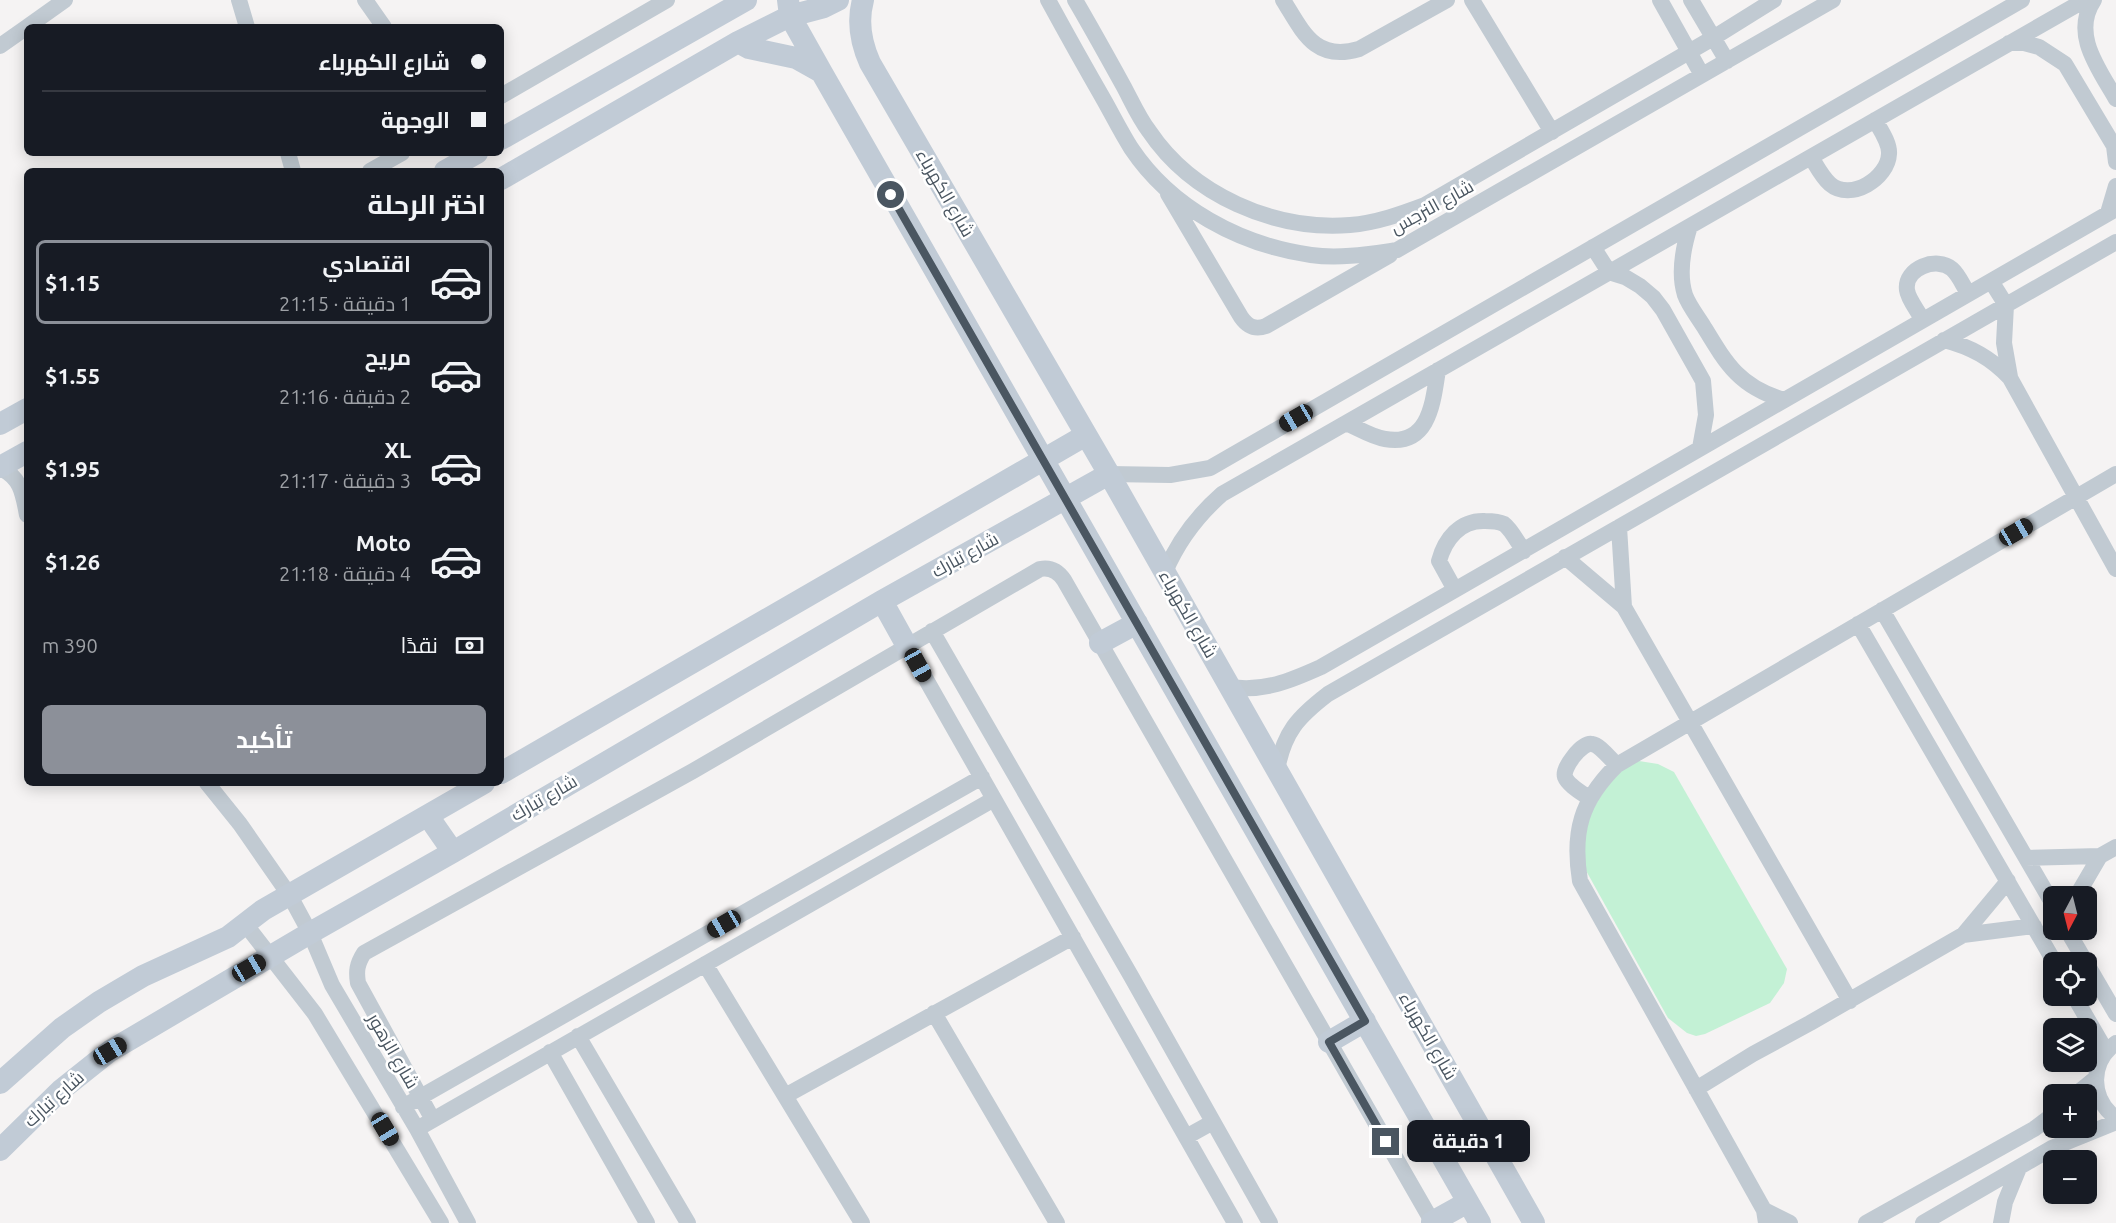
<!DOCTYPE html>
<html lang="ar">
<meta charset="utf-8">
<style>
:root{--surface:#171b24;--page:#20242c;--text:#f1f3f6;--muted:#9ea1a6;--line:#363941;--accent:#8c9099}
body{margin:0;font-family:Ubuntu,Cairo,sans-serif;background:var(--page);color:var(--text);direction:rtl;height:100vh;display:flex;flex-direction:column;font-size:22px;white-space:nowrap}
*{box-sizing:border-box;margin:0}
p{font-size:20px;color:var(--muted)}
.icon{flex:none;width:33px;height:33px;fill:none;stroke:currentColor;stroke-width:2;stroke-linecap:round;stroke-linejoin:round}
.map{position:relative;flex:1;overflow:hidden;direction:ltr}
.sheet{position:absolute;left:24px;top:168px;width:480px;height:618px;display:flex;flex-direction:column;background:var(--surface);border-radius:9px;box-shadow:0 3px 15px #0003;direction:rtl}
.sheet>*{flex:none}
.top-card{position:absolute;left:24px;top:24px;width:480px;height:132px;border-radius:9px;box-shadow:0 3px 15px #0003;direction:rtl;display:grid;align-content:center;height:132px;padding:0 18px;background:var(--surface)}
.needle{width:39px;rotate:187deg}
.controls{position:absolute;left:2043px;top:886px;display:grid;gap:12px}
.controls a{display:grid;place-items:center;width:54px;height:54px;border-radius:9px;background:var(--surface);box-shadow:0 3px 15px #0003;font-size:30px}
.end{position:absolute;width:27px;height:27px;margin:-14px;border:8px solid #4a5661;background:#fff;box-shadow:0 0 0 3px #fff}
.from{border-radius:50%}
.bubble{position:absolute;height:42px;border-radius:9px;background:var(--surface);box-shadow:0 3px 15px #0003;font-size:20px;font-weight:700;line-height:42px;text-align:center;direction:rtl}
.car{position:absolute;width:18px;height:36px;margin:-18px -9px;border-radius:8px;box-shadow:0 0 4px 2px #0007;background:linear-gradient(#222 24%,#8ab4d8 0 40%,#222 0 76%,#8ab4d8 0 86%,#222 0)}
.top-card b{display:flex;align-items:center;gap:21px;height:57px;font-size:22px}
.top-card b+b{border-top:2px solid var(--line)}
.top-card i{width:15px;height:15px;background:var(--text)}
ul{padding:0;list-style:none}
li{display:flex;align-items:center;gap:18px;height:84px;margin:0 12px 9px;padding:0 6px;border:3px solid transparent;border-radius:9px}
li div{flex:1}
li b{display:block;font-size:22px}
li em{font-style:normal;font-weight:700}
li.current{border-color:var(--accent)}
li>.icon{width:54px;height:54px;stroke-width:1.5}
h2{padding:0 18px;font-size:27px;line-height:72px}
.pay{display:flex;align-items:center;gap:15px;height:66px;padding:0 18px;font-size:22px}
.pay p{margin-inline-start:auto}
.cta{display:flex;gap:12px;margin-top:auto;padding:12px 18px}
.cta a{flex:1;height:69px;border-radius:9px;background:var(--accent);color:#fff;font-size:24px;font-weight:700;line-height:69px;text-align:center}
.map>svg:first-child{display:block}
</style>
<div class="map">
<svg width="2116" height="1223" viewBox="0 0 2116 1223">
<rect width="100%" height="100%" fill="#f5f3f3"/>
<path fill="#c3f1d5" d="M1639 761 1658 764 1674 772 1787 969 1784 983 1770 1003 1705 1034 1696 1036 1687 1033 1668 1018 1584 867V824L1606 787 1626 766Z"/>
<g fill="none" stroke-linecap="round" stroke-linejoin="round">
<path stroke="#c1cad2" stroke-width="16" d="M239 0 247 27
M365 0 384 27
M1048 0C1066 33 1085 67 1104 100 1113 116 1121 132 1131 148 1171 208 1240 245 1311 255 1340 259 1369 254 1397 250L1833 0
M1075 0C1092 29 1108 58 1124 87 1132 102 1139 118 1149 131 1192 195 1274 231 1350 225 1376 223 1401 214 1425 205L1713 38 1774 0
M1283 0C1303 32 1315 62 1359 49L1447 0
M1472 0 1552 132
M1660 0 1702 75
M1691 0 1727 61
M2094 0C2071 34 2099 69 2116 99
M27 27 65 0
M2009 43H2024L2039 47 2065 64 2114 146 2116 162
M0 46 27 27
M501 96 667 0
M288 153 293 171
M1811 157C1816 165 1822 177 1830 184 1851 202 1888 178 1889 154 1890 143 1880 129 1875 120
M370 171 402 153
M1168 194 1241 317C1248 327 1255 330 1266 326L1390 255
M2108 213 2116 186
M1690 226C1683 248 1678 273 1685 295 1689 306 1698 317 1704 327 1727 365 1740 387 1784 400
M1593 247 1609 272 1625 277 1640 286 1653 297 1663 310 1703 381 1706 415 1700 448
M1991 281 2006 305 2004 343 2010 377
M1922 319C1918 311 1908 299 1907 290 1904 268 1937 256 1952 269 1959 275 1963 286 1968 293
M1944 340C1971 347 1991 358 2010 378L2116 569
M1346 423C1358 428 1372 437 1385 439 1430 447 1433 401 1438 370
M0 468C21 477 23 494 27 515
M1109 474 1170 475 1210 468 2022 0
M1619 527 1624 607
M1565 557 1624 607 1850 1001
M1165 572C1178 541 1197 516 1222 494L2085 0
M1455 590 1439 561C1445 539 1460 520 1485 521 1491 521 1498 521 1504 524 1511 529 1518 543 1524 551
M1882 610 2054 906
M1858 624 2055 963
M932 631 1131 976 1270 1223
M907 646 1235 1223
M1230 687C1264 692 1290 681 1321 667L2116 209
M1277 770C1284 732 1298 717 1328 694L2116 242
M207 783 240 824 290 896 310 933 332 985 417 1129 468 1223
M1589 798C1582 793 1568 785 1565 777 1562 768 1582 742 1592 744 1600 745 1610 759 1617 765
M2026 858 2100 856 2116 847
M2076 897 2100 856
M246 925 315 1014 441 1223
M2067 930 2116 1014
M1963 935 2034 926
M705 964 862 1223
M2074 996 2106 1051
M934 1013 1057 1223
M578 1036 688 1223
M2116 1043C2089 1062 2090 1099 2116 1118
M550 1052 647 1223
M1696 1089 1753 1054 1810 1023 1963 935 2008 881
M2075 1095 2096 1078
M785 1096 1073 937
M403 1107 982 777
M433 1120 358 983C356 971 357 964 364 953L693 771 1040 569C1050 567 1058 571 1064 580L1433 1223
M417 1129 994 799
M1186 1137 1213 1122
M1764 1210 1790 1223
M1766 1223 1764 1210 1580 881C1572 832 1581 800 1617 765L2116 474
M1866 1223 2034 1129 2054 1114
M1923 1223 2052 1148 2116 1122
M2001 1223 2005 1202 2019 1168"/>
<path stroke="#c1cbd6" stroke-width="22" d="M788 0 790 16 822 73 1480 1223
M863 0C857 22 861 43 870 63L1109 474 1534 1223
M738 42 749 48 796 58 821 72
M501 139 746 0
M445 171 477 153
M501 179 738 42 790 16 824 7 838 0
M0 424 27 409
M0 467 27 452
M882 601 907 646
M1100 643 1137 623
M501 773 1086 435
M428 816 453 852
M1329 1042 1365 1021
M0 1083 62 1028 99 1002 143 976 228 937 263 910 484 783
M0 1150 61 1090 110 1051 310 933 453 852 882 601 1109 474
M1432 1222 1468 1202"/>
</g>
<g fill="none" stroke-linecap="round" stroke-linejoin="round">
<path stroke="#4a5661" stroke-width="8" d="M891 195 1365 1021 1329 1042 1386 1142"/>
</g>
<g text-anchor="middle" stroke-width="5" stroke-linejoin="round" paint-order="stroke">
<g font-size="18" fill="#4a5661" stroke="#fff">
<text transform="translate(945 193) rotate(60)" y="6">شارع الكهرباء</text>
<text transform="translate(1432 207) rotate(-29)" y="6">شارع النرجس</text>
<text transform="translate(965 555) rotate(-29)" y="6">شارع تبارك</text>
<text transform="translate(1188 614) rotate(60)" y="6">شارع الكهرباء</text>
<text transform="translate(544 798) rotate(-30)" y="6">شارع تبارك</text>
<text transform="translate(1428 1036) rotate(60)" y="6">شارع الكهرباء</text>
<text transform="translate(393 1051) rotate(60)" y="6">شارع الزهور</text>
<text transform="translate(54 1099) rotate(-42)" y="6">شارع تبارك</text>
</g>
</g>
</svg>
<div class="controls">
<a><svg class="needle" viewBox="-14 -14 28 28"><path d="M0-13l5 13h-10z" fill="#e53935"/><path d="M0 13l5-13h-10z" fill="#9ea1a6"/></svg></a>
<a><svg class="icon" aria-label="locate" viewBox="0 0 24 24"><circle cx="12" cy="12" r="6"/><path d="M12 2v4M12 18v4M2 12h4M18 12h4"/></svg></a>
<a><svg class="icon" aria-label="layers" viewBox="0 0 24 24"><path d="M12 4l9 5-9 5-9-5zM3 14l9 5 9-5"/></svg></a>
<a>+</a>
<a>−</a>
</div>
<i class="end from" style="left:891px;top:195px"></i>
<i class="end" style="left:1386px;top:1142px"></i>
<div class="bubble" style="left:1407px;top:1120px;width:123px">1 دقيقة</div>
<i class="car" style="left:1296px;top:418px;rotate:240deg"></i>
<i class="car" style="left:2016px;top:532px;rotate:60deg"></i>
<i class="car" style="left:918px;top:665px;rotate:151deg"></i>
<i class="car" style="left:724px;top:924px;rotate:240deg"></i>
<i class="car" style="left:249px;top:968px;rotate:60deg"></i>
<i class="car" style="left:110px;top:1051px;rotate:59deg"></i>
<i class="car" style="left:385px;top:1129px;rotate:149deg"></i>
<div class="top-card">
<b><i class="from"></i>شارع الكهرباء</b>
<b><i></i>الوجهة</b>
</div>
<section class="sheet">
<h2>اختر الرحلة</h2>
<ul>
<li class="current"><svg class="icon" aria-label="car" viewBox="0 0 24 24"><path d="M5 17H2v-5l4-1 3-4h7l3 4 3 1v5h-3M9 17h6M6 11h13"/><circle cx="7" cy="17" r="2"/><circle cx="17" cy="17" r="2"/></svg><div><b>اقتصادي</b><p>1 دقيقة · 21:15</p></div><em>$1.15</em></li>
<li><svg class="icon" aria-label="car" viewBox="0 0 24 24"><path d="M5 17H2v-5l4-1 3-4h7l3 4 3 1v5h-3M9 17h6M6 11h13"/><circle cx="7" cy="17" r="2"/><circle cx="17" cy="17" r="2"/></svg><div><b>مريح</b><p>2 دقيقة · 21:16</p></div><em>$1.55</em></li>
<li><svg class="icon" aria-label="car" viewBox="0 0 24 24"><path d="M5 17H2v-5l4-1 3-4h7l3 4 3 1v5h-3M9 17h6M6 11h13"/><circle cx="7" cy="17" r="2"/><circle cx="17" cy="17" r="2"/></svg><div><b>XL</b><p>3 دقيقة · 21:17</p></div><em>$1.95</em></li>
<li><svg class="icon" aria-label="car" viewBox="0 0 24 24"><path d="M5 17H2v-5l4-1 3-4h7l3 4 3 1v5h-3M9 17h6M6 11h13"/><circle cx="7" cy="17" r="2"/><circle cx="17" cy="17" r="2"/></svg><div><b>Moto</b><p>4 دقيقة · 21:18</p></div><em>$1.26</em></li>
</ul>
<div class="pay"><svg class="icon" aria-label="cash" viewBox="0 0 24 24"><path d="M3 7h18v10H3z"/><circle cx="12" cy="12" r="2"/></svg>نقدًا<p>390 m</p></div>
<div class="cta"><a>تأكيد</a></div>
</section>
</div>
